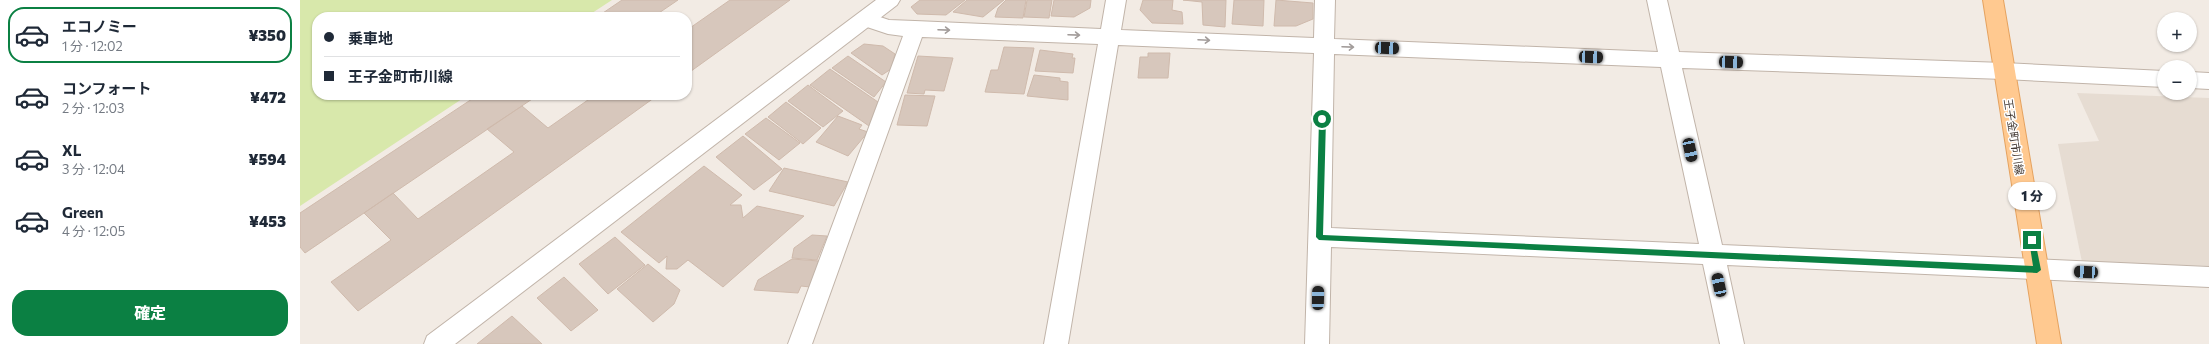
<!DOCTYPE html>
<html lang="ja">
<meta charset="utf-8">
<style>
:root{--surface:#fff;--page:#f2f2f3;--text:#1f2937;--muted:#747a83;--line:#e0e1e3;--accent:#0b8043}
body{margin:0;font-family:Commissioner,"Noto Sans JP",sans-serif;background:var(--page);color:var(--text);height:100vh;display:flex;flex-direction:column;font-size:15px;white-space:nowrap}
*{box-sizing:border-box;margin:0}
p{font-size:13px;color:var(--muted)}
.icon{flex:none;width:22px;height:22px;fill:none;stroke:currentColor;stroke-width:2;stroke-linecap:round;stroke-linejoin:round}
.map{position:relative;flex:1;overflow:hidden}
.details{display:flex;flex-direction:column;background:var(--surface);width:300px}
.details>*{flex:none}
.hud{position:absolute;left:12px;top:12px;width:380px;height:88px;border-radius:16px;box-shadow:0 1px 3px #0004;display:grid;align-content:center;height:88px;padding:0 12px;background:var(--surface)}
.controls{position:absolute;left:1857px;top:12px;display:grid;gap:8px}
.controls a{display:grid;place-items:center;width:40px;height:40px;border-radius:50%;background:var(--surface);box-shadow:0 1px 3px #0004;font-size:20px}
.end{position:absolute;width:18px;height:18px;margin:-9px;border:5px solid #0b8043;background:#fff;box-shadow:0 0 0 2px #fff}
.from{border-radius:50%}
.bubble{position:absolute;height:28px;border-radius:14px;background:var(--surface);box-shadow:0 1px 3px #0004;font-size:13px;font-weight:800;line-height:28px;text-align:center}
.car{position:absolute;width:12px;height:24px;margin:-12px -6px;border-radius:5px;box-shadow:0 0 3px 1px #0007;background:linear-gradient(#222 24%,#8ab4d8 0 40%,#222 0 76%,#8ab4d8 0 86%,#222 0)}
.hud b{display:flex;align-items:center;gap:14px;height:38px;font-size:15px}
.hud b+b{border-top:1px solid var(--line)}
.hud i{width:10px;height:10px;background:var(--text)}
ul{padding:7px 0 0;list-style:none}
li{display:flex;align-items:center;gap:12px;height:56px;margin:0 8px 6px;padding:0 4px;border:2px solid transparent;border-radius:16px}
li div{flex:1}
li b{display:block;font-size:15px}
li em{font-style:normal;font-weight:800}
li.current{border-color:var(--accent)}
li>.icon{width:36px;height:36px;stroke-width:1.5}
.button{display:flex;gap:8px;margin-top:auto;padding:8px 12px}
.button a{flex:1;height:46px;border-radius:16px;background:var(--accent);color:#fff;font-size:16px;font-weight:800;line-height:46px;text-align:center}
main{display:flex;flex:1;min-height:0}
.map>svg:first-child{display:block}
</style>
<main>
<section class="details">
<ul>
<li class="current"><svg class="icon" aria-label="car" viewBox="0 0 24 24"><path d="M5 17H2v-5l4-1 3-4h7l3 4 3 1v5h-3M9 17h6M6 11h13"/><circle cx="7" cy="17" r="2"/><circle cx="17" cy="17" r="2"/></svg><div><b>エコノミー</b><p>1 分 · 12:02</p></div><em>¥350</em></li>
<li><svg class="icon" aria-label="car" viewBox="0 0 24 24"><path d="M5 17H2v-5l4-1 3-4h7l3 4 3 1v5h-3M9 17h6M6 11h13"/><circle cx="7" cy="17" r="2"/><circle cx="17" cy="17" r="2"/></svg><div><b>コンフォート</b><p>2 分 · 12:03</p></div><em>¥472</em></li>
<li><svg class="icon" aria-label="car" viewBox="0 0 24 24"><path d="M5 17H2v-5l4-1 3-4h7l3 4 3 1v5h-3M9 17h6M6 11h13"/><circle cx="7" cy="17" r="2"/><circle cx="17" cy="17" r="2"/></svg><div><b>XL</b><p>3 分 · 12:04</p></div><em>¥594</em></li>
<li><svg class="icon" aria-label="car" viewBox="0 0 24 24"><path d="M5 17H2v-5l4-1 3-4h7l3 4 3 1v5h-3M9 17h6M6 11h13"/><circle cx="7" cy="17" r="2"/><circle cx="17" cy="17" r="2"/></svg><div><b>Green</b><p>4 分 · 12:05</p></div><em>¥453</em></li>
</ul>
<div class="button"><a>確定</a></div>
</section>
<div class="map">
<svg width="1909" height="344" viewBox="0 0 1909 344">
<rect width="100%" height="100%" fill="#f2ebe4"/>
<path fill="#e6dcd2" d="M1777 93 1909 98V266L1782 262 1758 144 1799 141Z"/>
<path fill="#d8e8ab" d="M0 0H312L286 17H17V95H168L0 206Z"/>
<path fill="#d7c7bc" stroke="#cfbaac" d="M322 0H378L353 17H297Z
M430 0H490L387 74V30Z
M620 0H665L646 15 617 14 611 7Z
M667 0H704L683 17 653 12Z
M706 0H726L723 18 695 17 698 8Z
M727 0H752L749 18 724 17Z
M754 0H791L790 8 774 17 751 16Z
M843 0H873L872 10 882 12 883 24 852 23 840 10Z
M883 0H926L925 27 903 25 902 2Z
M934 0H964L963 26 932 24Z
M976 0 1013 3V19L996 26H974Z
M564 44 583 46 595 54 591 69 582 75 551 53Z
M704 47 734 48 724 94 685 92 691 70H698Z
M740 50 773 54 772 58H775L773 73 735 71Z
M848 53H870L868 78H838L840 57H848Z
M548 56 586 82 574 97 532 68Z
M618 56 653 58 644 91 625 90 624 94 607 93Z
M530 69 578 102 569 126 510 85Z
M734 75 760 78V81L768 82V100L727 96Z
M508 85 543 111 523 127 488 101Z
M178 95H238L5 253 0 247V213Z
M295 95H358L58 311 31 282 91 240 64 213 93 193 118 219 214 152 187 129 222 106 248 128Z
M605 95 635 96 627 126 597 125Z
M486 102 521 128 503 144 468 117Z
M538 116 562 125 559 129 568 132 548 156 516 142Z
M466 118 500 143 479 160 445 134Z
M443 136 482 169 454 190 416 157Z
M404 166 442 195 430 205H441L443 218 457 206 504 216 423 287 388 260 377 269H366L367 256 359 263 321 232Z
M484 168 548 182 534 206 469 191Z
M512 235 527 236 517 260 492 258 494 248Z
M315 237 345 265 308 294 279 264Z
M492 259 519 261 510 287 501 286 498 293 454 290 458 280Z
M348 264 380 290 374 304 353 322 317 289Z
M264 277 298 310 271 331 237 298Z
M212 316 242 344H177Z"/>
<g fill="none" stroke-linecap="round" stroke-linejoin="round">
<g stroke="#c1b4a9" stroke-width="2">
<path id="minor" d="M806 0H826L821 30 1014 38 1015 0H1035L1034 39 1358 52 1347 0H1367L1379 52 1704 63 1864 71V87L1704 79 1382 68 1422 245 1909 267V287L1427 265 1444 344H1420L1403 264 1031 247 1029 344H1005L1014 53 818 45 768 344H744L798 44 622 37 512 344H488L603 36 588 34 558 24 555 19 558 14 565 12 589 20 615 21 801 29ZM1034 54 1361 67 1399 244 1031 228Z
M1890 72 1909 73V89L1890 88Z"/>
</g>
<g stroke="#c1b4a9" stroke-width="2">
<path id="tertiary" d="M576 0H600L597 5 155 344H124L127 336Z"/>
</g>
<g stroke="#e5a25f" stroke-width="2">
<path id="primary" d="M1683 0H1703L1761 344H1737Z"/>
</g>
<use href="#minor" fill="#fff" fill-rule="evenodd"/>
<use href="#tertiary" fill="#fff" fill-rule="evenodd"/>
<use href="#primary" fill="#ffc990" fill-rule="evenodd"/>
</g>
<defs><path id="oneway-shaft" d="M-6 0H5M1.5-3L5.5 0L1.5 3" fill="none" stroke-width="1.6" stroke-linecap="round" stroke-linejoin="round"/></defs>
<g stroke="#a29c9a">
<use href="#oneway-shaft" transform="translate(644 30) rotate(2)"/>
<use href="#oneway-shaft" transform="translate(774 35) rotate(2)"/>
<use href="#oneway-shaft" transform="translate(904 40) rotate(3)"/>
<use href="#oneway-shaft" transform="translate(1048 47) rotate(2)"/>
</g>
<path fill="#0b8043" d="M1022 116 1026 119 1023 235 1733 266 1729 240 1732 237 1735 240 1741 270 1737 273 1019 240 1016 237 1019 119Z"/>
<g text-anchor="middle" stroke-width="3" stroke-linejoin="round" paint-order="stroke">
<g font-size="11" fill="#443a34" stroke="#fff">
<text transform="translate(1714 137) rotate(81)" y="4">王子金町市川線</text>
</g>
</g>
</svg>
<div class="controls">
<a>+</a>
<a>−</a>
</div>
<i class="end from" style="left:1022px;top:119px"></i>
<i class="end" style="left:1732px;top:240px"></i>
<div class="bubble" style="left:1708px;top:182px;width:48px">1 分</div>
<i class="car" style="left:1087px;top:48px;rotate:93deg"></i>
<i class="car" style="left:1291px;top:57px;rotate:92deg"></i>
<i class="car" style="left:1431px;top:62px;rotate:92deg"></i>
<i class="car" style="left:1390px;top:150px;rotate:168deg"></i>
<i class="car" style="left:1786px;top:272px;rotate:273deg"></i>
<i class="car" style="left:1419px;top:285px;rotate:348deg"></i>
<i class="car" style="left:1018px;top:298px;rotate:1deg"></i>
<div class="hud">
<b><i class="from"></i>乗車地</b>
<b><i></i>王子金町市川線</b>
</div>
</div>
</main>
